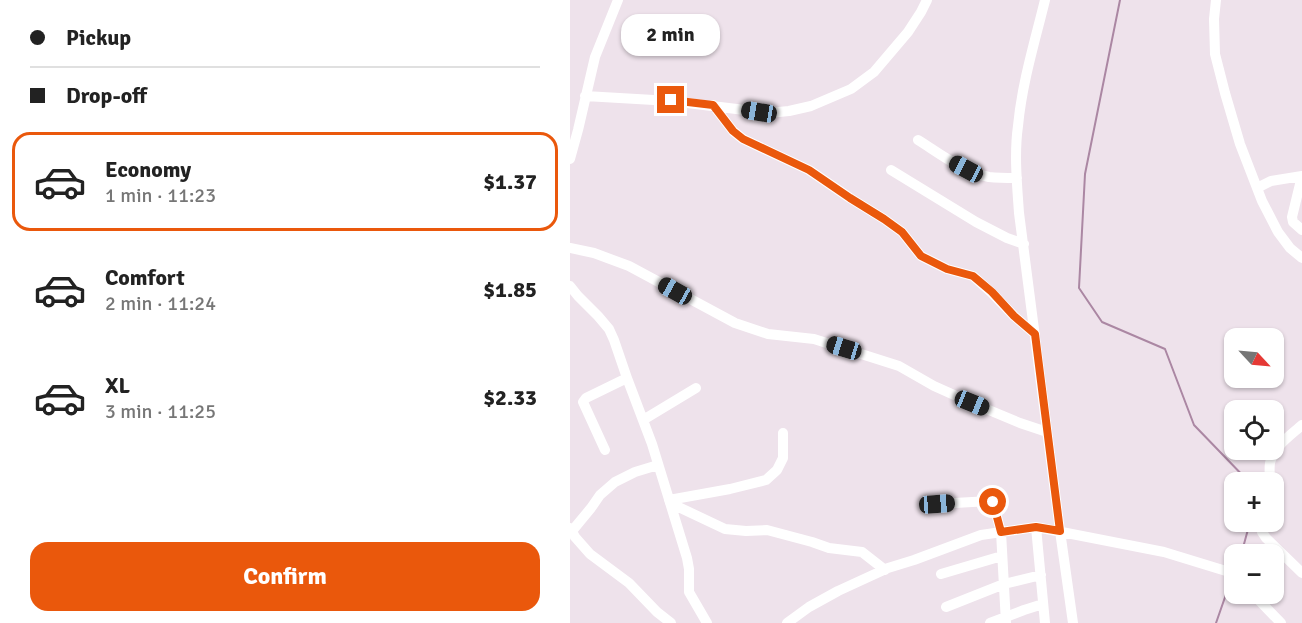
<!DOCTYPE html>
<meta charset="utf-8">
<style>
:root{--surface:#fff;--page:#f2f2f2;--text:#222;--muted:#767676;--line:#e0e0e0;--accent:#ea580c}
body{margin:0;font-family:Signika,sans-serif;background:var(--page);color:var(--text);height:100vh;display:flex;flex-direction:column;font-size:22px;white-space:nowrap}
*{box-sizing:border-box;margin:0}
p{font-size:20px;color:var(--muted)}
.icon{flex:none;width:33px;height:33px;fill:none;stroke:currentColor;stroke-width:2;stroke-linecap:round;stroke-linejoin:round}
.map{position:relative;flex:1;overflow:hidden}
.details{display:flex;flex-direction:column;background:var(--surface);width:570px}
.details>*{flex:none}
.hud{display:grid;align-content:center;height:132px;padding:0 30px;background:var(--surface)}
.needle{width:39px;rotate:116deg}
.fabs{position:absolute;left:654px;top:328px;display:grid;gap:12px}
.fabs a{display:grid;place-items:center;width:60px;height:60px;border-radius:12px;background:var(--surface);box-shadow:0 2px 4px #0004;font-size:30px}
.end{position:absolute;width:27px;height:27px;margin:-14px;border:8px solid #ea580c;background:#fff;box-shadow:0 0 0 3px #fff}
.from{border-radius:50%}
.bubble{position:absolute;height:42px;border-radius:18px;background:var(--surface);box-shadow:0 2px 4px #0004;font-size:20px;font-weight:700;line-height:42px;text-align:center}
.car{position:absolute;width:18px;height:36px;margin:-18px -9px;border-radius:8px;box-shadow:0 0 4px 2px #0007;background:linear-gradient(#222 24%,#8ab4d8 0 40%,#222 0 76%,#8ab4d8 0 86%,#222 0)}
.hud b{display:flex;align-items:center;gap:21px;height:57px;font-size:22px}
.hud b+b{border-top:2px solid var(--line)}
.hud i{width:15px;height:15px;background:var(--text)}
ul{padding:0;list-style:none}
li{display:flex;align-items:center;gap:18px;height:99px;margin:0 12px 9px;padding:0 18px;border:3px solid transparent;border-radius:18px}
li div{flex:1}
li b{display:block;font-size:22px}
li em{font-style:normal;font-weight:700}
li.on{border-color:var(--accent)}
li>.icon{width:54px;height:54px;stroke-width:1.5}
.action{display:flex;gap:12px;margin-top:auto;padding:12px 30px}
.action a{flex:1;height:69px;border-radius:18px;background:var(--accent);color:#fff;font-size:24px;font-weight:700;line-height:69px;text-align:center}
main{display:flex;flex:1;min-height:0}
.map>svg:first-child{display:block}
</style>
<main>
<section class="details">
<div class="hud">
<b><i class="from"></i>Pickup</b>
<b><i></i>Drop-off</b>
</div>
<ul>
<li class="on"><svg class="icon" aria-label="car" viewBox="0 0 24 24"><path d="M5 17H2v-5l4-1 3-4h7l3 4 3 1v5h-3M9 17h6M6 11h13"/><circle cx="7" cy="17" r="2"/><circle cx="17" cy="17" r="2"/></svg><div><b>Economy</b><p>1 min · 11:23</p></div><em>$1.37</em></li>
<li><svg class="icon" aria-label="car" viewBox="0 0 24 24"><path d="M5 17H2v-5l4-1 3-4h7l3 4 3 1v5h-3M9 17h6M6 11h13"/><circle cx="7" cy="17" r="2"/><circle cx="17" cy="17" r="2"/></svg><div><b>Comfort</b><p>2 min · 11:24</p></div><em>$1.85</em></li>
<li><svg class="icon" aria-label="car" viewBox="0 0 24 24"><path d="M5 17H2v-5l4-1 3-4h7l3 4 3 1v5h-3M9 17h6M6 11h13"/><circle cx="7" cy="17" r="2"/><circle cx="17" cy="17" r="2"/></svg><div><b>XL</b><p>3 min · 11:25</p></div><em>$2.33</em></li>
</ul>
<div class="action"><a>Confirm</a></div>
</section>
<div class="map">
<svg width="732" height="623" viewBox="0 0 732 623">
<rect width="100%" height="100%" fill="#eee2eb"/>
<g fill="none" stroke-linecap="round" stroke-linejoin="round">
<path stroke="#ab87a3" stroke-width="2" d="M550 0 515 174 509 288 532 322 595 349 624 425 680 483
M671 555 680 522
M646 623 661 580"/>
<path stroke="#fff" stroke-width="10" d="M475 0C465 41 452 83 448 126 444 154 447 184 449 213L490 531 503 623
M646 0 644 19 645 54 655 93 670 144 692 201 708 232 720 248 732 258
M15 96 101 101 199 113 219 111 241 106 281 89 304 72 338 32 351 12 357 0
M143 105 163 131 173 139 239 170 280 198 314 219 332 232 351 256 377 269 403 276 422 293 444 316 465 334
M348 140C369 153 393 172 419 177 428 178 438 178 447 178
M0 159 8 130 25 57 48 0
M321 170 406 222 437 238 454 244
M687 188 701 181 732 176 722 217 723 222 732 230
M0 248 24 253 59 266 165 323 198 334 244 339 329 366 364 386 402 403 450 423 477 432
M0 286 8 296 28 316 39 329 44 340 57 378 82 444 117 558 119 569V592L137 623
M73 420 126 388
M35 450 13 402 16 398 57 378
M700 483C700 477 699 469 700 463 703 447 721 435 732 425
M99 500 160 489 196 480 207 470 213 458V433
M100 503 155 529 176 531 197 530 242 542 259 548 292 552 315 570
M367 504 420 501 423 502 431 532 436 623
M694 522 692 532 696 538 732 573
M466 527 475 623
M0 528 5 537 20 554 59 583 87 612 101 623
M2 531 21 508 30 495 45 482 65 472 88 465
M371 574 432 556
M683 594 711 623
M376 607 434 584 471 575
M217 623 239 607 268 591 318 568 344 560 411 535 466 527 594 552 656 571 664 578
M420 623 454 610 473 604"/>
</g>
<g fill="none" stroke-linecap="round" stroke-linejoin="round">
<path stroke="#ea580c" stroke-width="8" d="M101 100 143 105 163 131 173 139 239 170 280 198 314 219 332 232 351 256 377 269 403 276 422 292 444 316 465 334 490 531 466 527 431 532 423 502"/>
</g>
</svg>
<div class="fabs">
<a><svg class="needle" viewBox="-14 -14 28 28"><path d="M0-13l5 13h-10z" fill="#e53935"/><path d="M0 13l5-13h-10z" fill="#767676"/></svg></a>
<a><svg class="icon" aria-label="locate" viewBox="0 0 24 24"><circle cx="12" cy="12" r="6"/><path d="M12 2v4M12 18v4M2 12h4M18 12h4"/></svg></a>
<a>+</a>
<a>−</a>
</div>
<i class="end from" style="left:423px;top:502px"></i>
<i class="end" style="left:101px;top:100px"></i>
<div class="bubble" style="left:51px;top:14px;width:99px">2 min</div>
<i class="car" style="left:189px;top:112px;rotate:279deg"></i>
<i class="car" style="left:396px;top:169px;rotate:298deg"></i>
<i class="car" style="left:105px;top:291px;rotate:299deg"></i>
<i class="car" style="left:274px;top:348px;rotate:287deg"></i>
<i class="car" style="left:402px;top:403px;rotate:112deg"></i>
<i class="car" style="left:367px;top:504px;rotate:86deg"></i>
</div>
</main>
